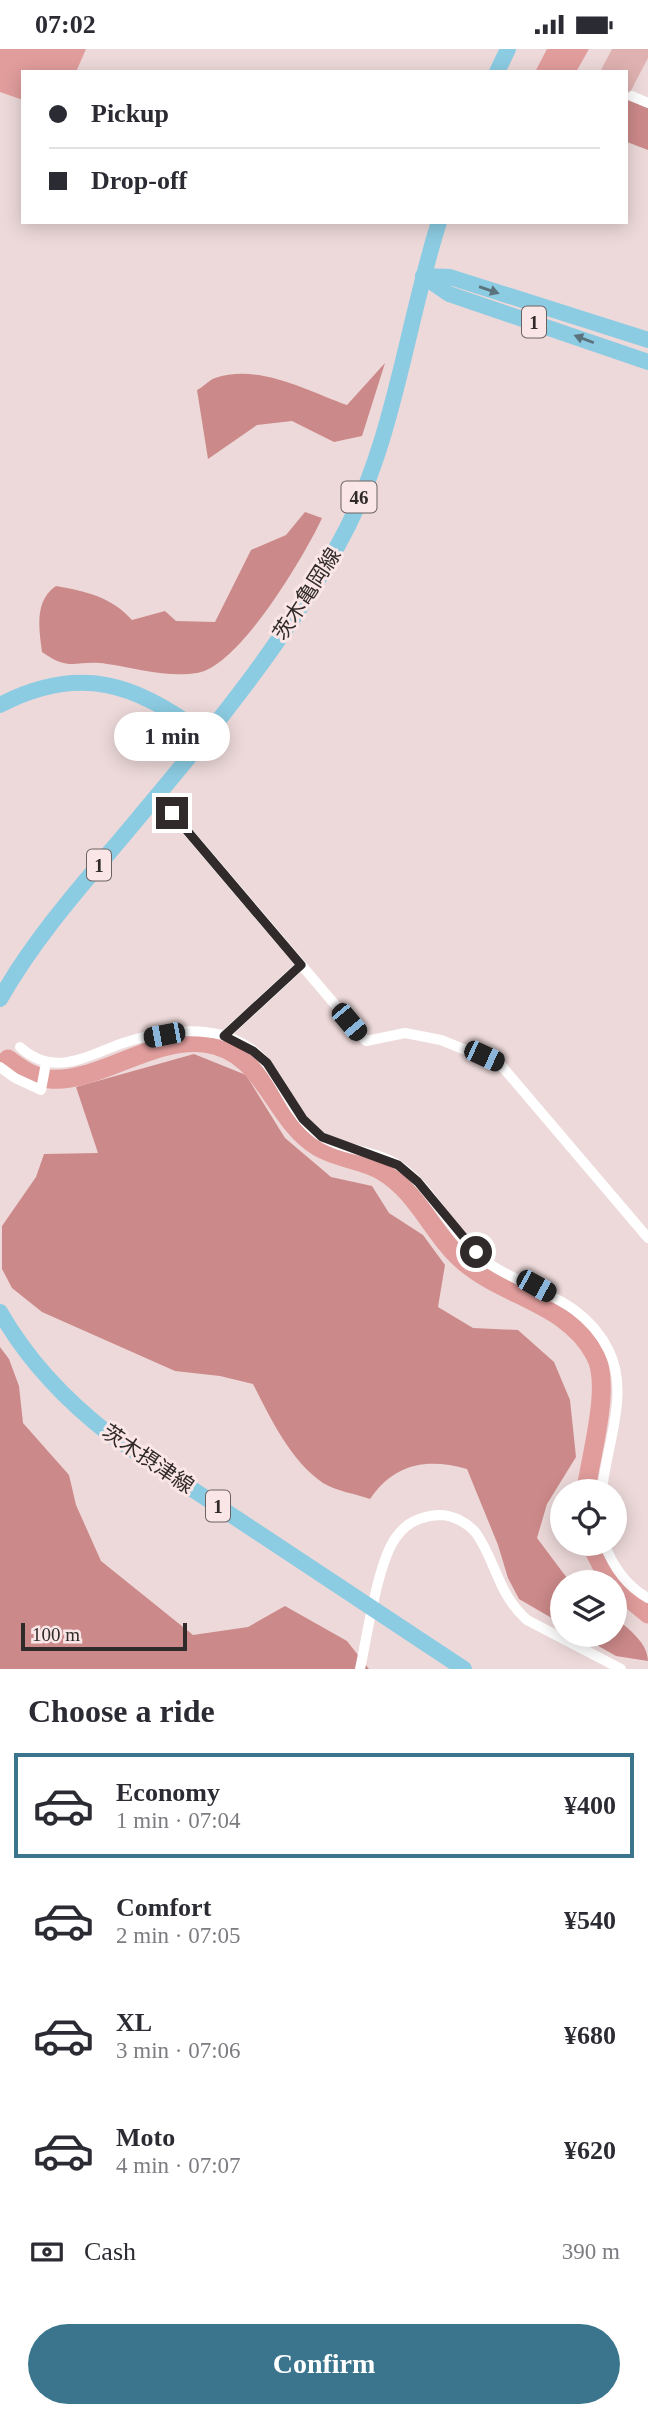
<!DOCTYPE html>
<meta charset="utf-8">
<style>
:root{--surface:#fff;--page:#f7f7f7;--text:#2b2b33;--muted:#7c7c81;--line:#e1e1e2;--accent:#3a758d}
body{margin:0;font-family:"Times New Roman","Noto Sans JP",serif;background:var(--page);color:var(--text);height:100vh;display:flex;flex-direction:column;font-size:26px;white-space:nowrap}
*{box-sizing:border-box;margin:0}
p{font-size:23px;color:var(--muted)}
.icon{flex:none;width:38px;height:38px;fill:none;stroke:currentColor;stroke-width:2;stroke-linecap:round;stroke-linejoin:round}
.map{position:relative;height:1620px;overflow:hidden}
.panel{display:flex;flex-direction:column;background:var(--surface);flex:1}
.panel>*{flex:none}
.top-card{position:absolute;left:21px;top:21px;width:607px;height:154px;border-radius:0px;box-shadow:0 4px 18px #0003;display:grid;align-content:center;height:154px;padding:0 28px;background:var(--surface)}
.buttons{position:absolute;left:550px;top:1430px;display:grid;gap:14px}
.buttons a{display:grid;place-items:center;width:77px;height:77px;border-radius:50%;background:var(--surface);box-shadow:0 4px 18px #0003;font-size:35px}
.scale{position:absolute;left:21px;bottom:18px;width:166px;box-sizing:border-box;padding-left:7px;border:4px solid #312a2a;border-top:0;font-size:19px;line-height:24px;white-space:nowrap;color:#312a2a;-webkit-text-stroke:5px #fae6e6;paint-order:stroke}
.end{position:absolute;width:32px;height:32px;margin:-16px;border:9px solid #312a2a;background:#fff;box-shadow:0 0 0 4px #fff}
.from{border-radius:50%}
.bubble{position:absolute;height:49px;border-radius:24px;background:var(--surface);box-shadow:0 4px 18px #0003;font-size:23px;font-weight:700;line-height:49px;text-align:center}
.car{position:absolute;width:21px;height:42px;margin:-21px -10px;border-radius:9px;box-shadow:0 0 5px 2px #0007;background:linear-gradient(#222 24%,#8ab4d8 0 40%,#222 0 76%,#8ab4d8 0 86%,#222 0)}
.top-card b{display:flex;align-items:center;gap:24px;height:66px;font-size:26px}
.top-card b+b{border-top:2px solid var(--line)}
.top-card i{width:18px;height:18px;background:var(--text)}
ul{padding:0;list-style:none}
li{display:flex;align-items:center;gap:21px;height:105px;margin:0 14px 10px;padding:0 14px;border:4px solid transparent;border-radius:0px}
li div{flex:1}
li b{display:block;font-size:26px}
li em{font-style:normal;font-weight:700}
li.selected{border-color:var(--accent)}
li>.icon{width:63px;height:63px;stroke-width:1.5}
h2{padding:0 28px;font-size:32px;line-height:84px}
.pay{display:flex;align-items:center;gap:18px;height:77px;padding:0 28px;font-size:26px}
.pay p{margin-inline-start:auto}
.button{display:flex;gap:14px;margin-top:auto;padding:14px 28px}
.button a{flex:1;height:80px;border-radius:42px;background:var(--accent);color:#fff;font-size:28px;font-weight:700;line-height:80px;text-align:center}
.status{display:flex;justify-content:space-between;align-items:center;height:49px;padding:0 35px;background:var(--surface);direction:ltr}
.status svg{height:19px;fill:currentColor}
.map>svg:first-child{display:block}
</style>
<div class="status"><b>07:02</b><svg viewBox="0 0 49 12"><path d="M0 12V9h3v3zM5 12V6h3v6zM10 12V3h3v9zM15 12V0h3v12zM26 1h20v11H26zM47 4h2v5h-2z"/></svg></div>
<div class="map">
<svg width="648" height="1620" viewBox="0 0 648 1620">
<rect width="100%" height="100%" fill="#edd9d9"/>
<path fill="#dfb2b1" d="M612 0H648V9L627 49 626 23H600Z"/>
<path fill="#cc8989" d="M627 51 648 59V101L627 93Z
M385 314 362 387 334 393 292 372 257 376 208 410 197 341C203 338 209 331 215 329 259 314 308 342 347 356Z
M305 463 322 469C305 506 239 618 197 624 168 629 136 619 107 615 77 610 71 624 42 603 39 580 34 552 56 537 85 542 112 548 132 571L165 562 176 572 215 573 251 501 286 486Z
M194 1005 246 1026 285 1089 331 1128 372 1137 389 1164 423 1186 445 1216 438 1258 473 1279 518 1281 554 1313 570 1351 576 1408 547 1455 537 1489 570 1533H562V1575L519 1550 508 1529 498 1496 467 1420C427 1409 395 1414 370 1450 356 1445 336 1442 323 1434 290 1411 271 1370 253 1335L220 1327 175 1322 42 1263 12 1239 2 1220V1177L36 1128 44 1105 98 1104 76 1038Z
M0 1298 9 1310 19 1337 23 1374 69 1426 76 1456 101 1512 193 1586 248 1578 285 1557 347 1592 369 1620H0Z
M614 1568C628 1579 648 1594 648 1612L616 1607 579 1586H614Z"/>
<path fill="#e19d9c" d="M0 0H86L76 23H23V51L0 43Z
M547 0H589L576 23H535Z"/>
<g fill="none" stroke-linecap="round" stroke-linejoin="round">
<path stroke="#e19d9c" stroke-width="19" d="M8 1010C20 1019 34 1029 50 1030 98 1034 151 988 204 994 265 1001 272 1070 318 1098 338 1110 362 1110 382 1122 418 1143 433 1186 463 1212 504 1248 568 1254 595 1306 612 1336 590 1408 586 1442
M590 1494 610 1533
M614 1537 648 1565"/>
<path stroke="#fff" stroke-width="10" d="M632 47 648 54
M172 764 366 992 405 984 441 991 500 1015 648 1189
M224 987 301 916
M20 998C54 1029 86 1007 123 994 153 984 191 978 222 986 281 1003 277 1051 315 1083 339 1103 372 1099 398 1116 436 1141 453 1192 491 1216 533 1243 584 1250 609 1302 630 1345 606 1397 602 1442
M0 1018 15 1029 41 1041 46 1014
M604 1494C613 1518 626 1537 648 1549
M360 1620C367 1588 378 1510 397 1487 407 1473 422 1467 439 1466 452 1466 467 1473 476 1484 497 1514 497 1544 527 1571L621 1620"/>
<path stroke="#8ccce3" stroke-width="16" d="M497 23 508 0
M423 227 449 245 648 313
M423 227 450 228 648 291
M0 656C79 615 137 634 204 686
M0 950C39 881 95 822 145 761 215 678 285 591 338 496 394 397 405 280 439 173
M0 1263C28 1312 64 1350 109 1385L464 1620"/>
</g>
<defs><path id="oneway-solid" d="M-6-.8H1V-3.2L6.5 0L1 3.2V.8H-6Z" transform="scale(1.75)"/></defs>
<g fill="#5a737d">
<use href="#oneway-solid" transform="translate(489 241) rotate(19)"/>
<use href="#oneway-solid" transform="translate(584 290) rotate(-159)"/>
</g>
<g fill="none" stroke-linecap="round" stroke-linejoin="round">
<path stroke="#312a2a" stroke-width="9" d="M172 764 301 916 224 987 253 1002 267 1014 303 1070 322 1088 398 1116 418 1133 476 1203"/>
</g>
<g text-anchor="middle" stroke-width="6" stroke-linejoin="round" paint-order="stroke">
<g fill="#fae6e6" stroke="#6d6262" stroke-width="2">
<rect x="522" y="257.5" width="24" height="31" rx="5"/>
<rect x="341.5" y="432.5" width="35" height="31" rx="5"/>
<rect x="87" y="800.5" width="24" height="31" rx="5"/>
<rect x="206" y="1441.5" width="24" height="31" rx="5"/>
</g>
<g font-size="19" font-weight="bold" fill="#312a2a">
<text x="534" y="280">1</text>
<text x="359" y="455">46</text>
<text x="99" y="823">1</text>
<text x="218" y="1464">1</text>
</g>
<g font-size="21" fill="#312a2a" stroke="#fae6e6">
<text transform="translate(307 545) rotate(-57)" y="7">茨木亀岡線</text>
<text transform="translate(148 1410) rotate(34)" y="7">茨木摂津線</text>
</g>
</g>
</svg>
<div class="buttons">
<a><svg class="icon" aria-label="locate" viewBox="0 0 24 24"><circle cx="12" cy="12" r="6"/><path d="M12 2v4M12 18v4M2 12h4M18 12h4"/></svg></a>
<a><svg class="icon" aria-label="layers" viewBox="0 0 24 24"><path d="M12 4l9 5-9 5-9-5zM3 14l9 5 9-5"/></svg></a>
</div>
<div class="scale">100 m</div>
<i class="end from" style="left:476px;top:1203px"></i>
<i class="end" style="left:172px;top:764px"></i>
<div class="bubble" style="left:114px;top:663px;width:116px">1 min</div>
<i class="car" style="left:349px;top:973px;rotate:140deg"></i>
<i class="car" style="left:164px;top:986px;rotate:259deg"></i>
<i class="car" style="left:484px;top:1007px;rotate:115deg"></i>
<i class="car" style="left:536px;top:1237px;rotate:119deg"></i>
<div class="top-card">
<b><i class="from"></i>Pickup</b>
<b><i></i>Drop-off</b>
</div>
</div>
<section class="panel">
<h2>Choose a ride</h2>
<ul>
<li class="selected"><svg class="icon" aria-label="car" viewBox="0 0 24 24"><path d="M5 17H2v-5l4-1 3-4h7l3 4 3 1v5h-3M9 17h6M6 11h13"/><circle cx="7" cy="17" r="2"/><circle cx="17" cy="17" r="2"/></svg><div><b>Economy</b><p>1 min · 07:04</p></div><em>¥400</em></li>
<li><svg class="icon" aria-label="car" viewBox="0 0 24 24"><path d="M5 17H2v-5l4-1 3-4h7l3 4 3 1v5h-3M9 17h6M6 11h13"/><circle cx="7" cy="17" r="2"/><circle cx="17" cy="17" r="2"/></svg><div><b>Comfort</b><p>2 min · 07:05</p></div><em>¥540</em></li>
<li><svg class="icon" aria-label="car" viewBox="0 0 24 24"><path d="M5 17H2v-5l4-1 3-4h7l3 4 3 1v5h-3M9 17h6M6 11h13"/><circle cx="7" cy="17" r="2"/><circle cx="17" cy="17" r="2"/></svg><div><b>XL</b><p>3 min · 07:06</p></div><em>¥680</em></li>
<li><svg class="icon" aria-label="car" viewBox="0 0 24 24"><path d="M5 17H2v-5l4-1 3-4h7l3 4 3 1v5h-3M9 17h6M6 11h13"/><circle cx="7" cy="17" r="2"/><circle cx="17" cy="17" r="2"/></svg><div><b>Moto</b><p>4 min · 07:07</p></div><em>¥620</em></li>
</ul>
<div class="pay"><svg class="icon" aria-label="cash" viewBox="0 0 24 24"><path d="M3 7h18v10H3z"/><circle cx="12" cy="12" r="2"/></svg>Cash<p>390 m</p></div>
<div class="button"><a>Confirm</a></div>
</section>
